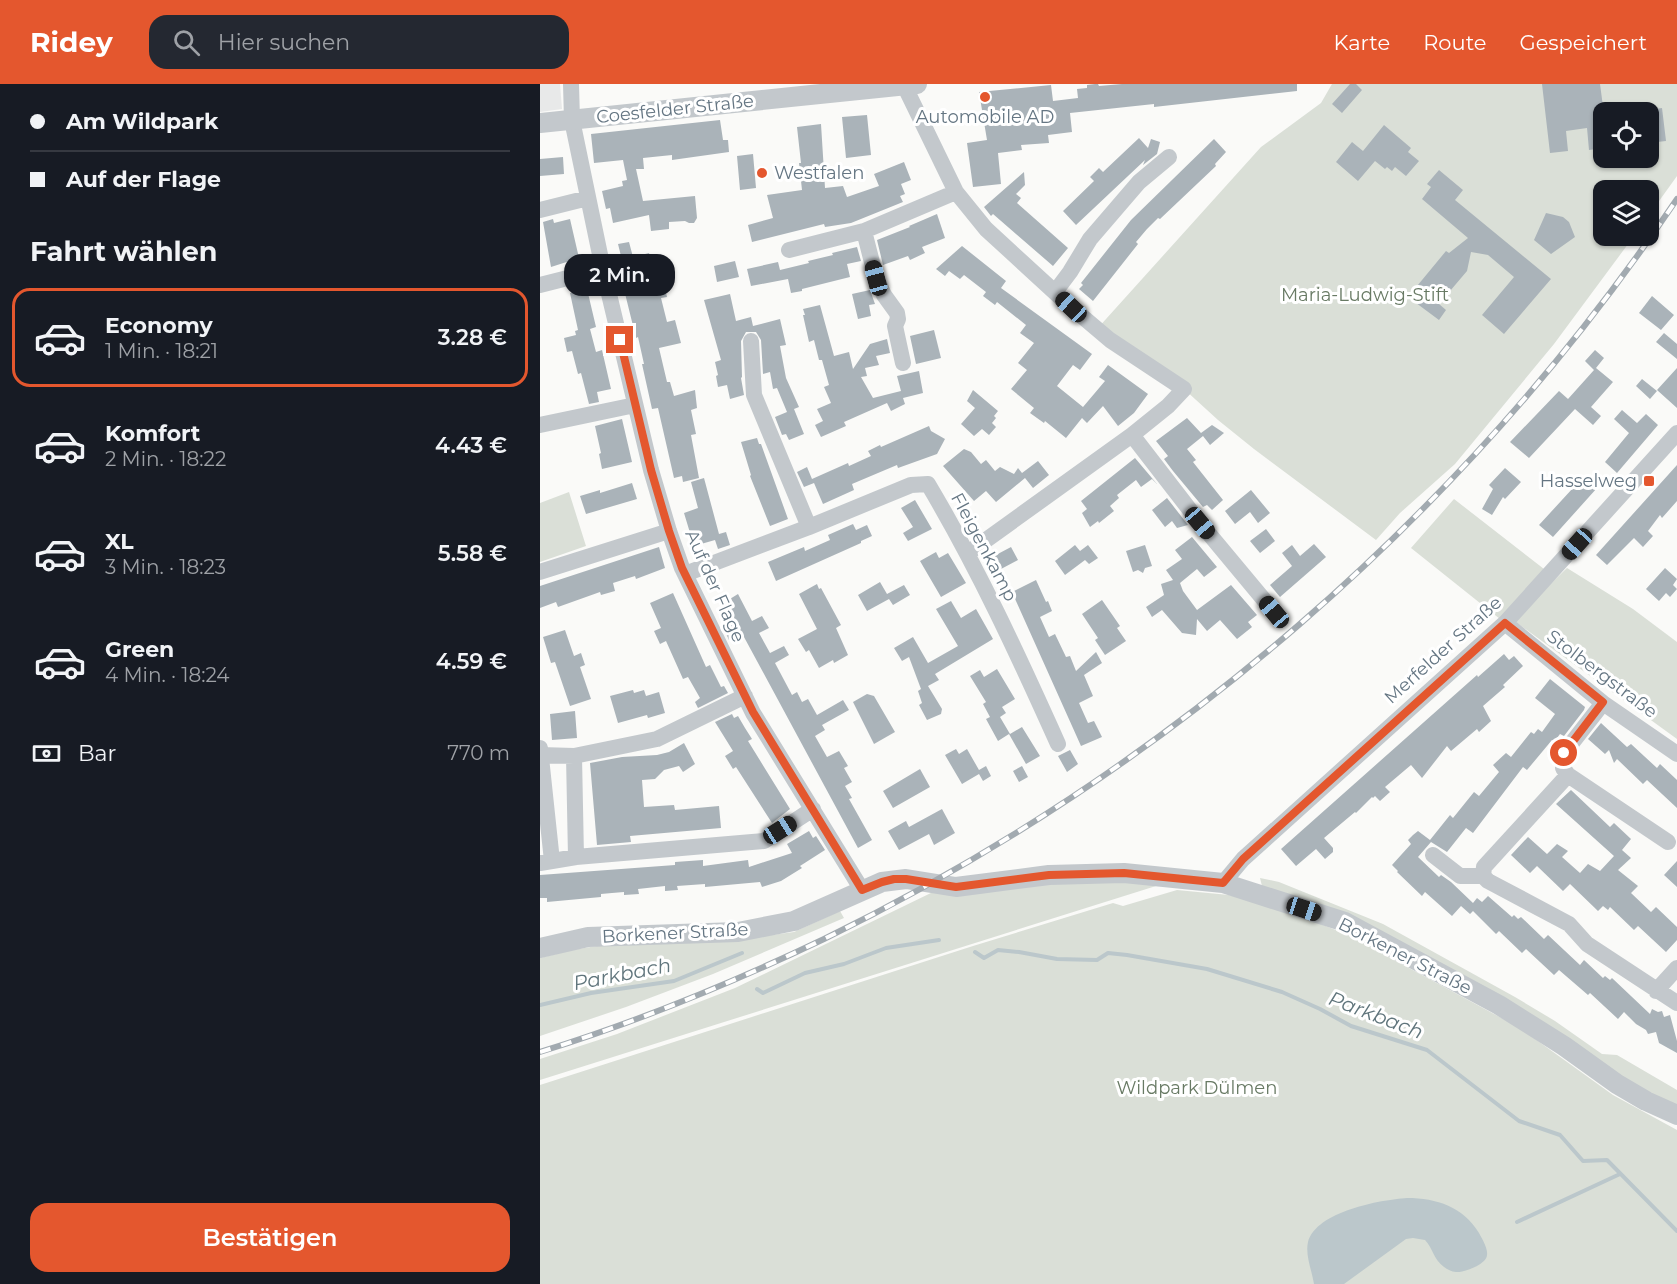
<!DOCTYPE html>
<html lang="de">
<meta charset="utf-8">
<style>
:root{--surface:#171b24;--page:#242831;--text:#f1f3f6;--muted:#9ea1a6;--line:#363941;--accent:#e4572e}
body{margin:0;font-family:Montserrat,sans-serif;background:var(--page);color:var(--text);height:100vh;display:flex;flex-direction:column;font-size:22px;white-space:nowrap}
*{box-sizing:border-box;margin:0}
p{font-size:20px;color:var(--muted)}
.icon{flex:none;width:33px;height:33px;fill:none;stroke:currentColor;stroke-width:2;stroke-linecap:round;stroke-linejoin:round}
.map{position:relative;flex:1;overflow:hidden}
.side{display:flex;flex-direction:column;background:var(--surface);width:540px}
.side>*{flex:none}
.banner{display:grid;align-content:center;height:132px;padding:0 30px;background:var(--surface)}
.tools{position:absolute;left:1053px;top:18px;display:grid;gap:12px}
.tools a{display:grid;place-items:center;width:66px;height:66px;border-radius:12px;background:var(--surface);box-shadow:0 2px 4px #0004;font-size:30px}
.end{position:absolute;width:27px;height:27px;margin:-14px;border:8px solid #e4572e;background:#fff;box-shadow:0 0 0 3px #fff}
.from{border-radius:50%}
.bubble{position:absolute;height:42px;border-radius:18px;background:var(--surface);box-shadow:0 2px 4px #0004;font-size:20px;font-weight:600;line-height:42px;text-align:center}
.car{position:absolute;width:18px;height:36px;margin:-18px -9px;border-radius:8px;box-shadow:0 0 4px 2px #0007;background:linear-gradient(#222 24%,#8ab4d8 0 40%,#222 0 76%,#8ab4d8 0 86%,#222 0)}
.banner b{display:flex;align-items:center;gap:21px;height:57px;font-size:22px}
.banner b+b{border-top:2px solid var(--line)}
.banner i{width:15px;height:15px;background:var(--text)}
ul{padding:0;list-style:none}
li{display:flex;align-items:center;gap:18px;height:99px;margin:0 12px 9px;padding:0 18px;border:3px solid transparent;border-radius:18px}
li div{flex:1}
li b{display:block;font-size:22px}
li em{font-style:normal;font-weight:600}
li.on{border-color:var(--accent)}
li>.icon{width:54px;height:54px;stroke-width:1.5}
h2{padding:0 30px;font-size:27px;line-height:72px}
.pay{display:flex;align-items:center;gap:15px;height:66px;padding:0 30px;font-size:22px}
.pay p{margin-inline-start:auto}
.action{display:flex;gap:12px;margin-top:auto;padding:12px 30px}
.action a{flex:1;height:69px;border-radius:18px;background:var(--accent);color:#fff;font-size:24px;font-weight:600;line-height:69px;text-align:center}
header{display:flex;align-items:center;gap:36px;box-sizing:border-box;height:84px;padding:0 30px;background:var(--accent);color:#fff}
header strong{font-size:28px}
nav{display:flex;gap:33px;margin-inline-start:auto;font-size:21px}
.search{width:420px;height:54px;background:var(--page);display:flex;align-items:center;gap:15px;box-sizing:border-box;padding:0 21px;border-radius:18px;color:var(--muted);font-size:22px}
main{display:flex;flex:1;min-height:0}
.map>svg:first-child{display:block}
</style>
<header>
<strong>Ridey</strong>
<div class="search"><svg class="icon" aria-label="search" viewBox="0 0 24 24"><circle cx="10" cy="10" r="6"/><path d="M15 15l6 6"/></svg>Hier suchen</div>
<nav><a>Karte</a><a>Route</a><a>Gespeichert</a></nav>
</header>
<main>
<section class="side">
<div class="banner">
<b><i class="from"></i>Am Wildpark</b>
<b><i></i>Auf der Flage</b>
</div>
<h2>Fahrt wählen</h2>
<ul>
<li class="on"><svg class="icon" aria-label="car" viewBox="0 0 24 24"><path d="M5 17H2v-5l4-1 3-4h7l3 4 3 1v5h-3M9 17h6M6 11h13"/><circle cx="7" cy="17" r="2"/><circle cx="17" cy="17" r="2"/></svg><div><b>Economy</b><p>1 Min. · 18:21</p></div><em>3.28 €</em></li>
<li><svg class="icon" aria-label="car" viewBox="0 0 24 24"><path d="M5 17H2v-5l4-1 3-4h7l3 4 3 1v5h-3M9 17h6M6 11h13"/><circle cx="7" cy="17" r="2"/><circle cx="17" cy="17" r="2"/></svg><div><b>Komfort</b><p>2 Min. · 18:22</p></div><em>4.43 €</em></li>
<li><svg class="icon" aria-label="car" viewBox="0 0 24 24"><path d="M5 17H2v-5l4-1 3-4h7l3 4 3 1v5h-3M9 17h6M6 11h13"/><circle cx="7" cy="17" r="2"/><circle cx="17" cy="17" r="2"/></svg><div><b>XL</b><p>3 Min. · 18:23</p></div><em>5.58 €</em></li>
<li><svg class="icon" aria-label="car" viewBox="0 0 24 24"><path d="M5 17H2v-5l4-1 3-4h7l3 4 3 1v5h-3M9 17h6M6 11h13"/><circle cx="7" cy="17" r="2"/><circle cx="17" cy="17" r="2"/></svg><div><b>Green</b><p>4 Min. · 18:24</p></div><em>4.59 €</em></li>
</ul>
<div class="pay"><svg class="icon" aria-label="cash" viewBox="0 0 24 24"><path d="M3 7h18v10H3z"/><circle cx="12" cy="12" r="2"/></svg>Bar<p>770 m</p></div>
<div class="action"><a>Bestätigen</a></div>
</section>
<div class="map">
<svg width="1137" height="1200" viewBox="0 0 1137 1200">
<rect width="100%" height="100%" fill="#fafaf8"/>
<path fill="#e8e9e9" d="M0 0H20L22 25 0 28Z"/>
<path fill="#dadfd7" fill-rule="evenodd" d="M792 0H1137V92L1109 131 1108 106H1064V152H1094L1014 260 915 380 860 429 836 456 714 365 678 336 644 305 557 245 721 63 781 19ZM1064 28H1108V74H1064Z
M29 408 46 462 0 478V419Z
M914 415 1004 485 965 539 871 464Z
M1027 484 1093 525 1137 558V655L973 536Z
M720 794 739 798 843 840 975 913 1015 937 1062 970 1077 971 1137 1006V1024L722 802Z
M599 795 616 802 0 996V975L77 950 195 904 395 807Z
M637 806 689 811 732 821 806 850 980 944 1073 1011 1137 1046V1200H0V1001L433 862 573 819 583 822Z
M300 827 304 834 173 890 86 923 0 952V874L32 866 63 861 187 857 254 848Z"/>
<path fill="#bbc7cb" d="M867 1114C897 1114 923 1123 939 1149 942 1155 948 1164 947 1171 947 1180 924 1189 916 1188 912 1188 907 1185 904 1183 893 1175 893 1164 885 1156L873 1154 866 1155 804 1200H774C772 1187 765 1171 768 1158 777 1127 840 1116 867 1114Z"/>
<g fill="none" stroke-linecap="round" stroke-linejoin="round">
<path stroke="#bbc7cb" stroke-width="4" d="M435 868 444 874 458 866 479 868 517 875 557 876 568 869 587 871 667 885 742 908 780 925 811 942 887 966 979 1037 1020 1051 1043 1077 1067 1076 1137 1147
M217 905 223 909 265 889 304 880 346 864 399 856
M0 921 51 909 134 897 202 869
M977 1138 1080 1090"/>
</g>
<path fill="#aab3b9" d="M555 0H558L559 2 582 0H757V7L614 23V20L530 29 532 48 508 51 509 59 481 61 482 66 458 69 461 100 433 103 427 59 447 56 439 8 511 1 513 17 538 14 537 5 547 4V1Z
M810 0H816L822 6 802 29 792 20Z
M1002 0H1060L1064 30V64L1049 66 1047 44 1026 47 1028 67 1010 69Z
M1122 24 1126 57 1108 59V26Z
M327 31 331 71 306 74 302 33Z
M180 36 183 56H188L189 68 132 76V71L103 74 104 85H96L103 117 155 112 157 134 154 139H149L145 137 129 138V145L111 147 109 131 73 139 70 124 66 125 62 107 83 102 82 97 87 96 83 76 54 79 51 50Z
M281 40 285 104 303 102 307 113 339 102 334 90 364 78 371 96 361 100 365 110 360 112 363 118 311 139 285 143 284 140 212 158 208 141 233 134 227 111 262 106 259 79H261L257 43Z
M844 41 871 64 868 68 879 77 866 92 855 83 852 87 847 83 845 85 835 77 818 97 796 78 812 58 823 67Z
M599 54 608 64 611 55 620 58 617 70 603 81 605 76 536 141 523 127 554 97 550 93 559 84 563 88Z
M674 55 686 68 675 80 676 82 620 135 618 134 607 145 596 158 598 160 553 217 539 205 543 201 541 199 591 136Z
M213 70 216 104 200 106 197 72Z
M23 73 24 90 0 92V75Z
M899 86 923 106 915 116 1011 195 964 250 942 231 974 193 948 171 931 168 927 187 899 220 906 226 899 236 868 213 906 167 909 169 928 154 882 115 891 103 887 100Z
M484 88 485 101 476 110 481 114 477 119 528 164 513 182 453 130 451 132 444 123Z
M1006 129 1023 133 1029 138 1035 153 1011 170 994 156Z
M397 130 405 154 382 163 385 169 370 176 368 172 343 181 337 156 370 143 369 142Z
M13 135 14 139 30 135 39 174 11 183 3 138Z
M89 158 93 173 109 169 113 184 120 182 127 213 121 214 127 238 135 236 141 259 119 264 127 298H130L134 312 155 306 157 324 151 326 156 350 151 351 159 394 143 398 142 392 134 394 118 324 112 325 102 280H104L98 253 96 254 77 177 82 176 78 160Z
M422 162 466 197 461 204 552 270 540 286 533 281 517 302 543 323 565 297 559 293 568 281 608 310 594 329 578 342 563 322 547 339 542 334 526 354 505 337 504 339 490 329 494 324 471 305 487 286 478 279 494 259 480 249 486 241 457 218 455 221 443 212 446 208 424 191 420 195 409 187 405 192 396 185Z
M317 163 321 177 307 180 310 193 262 205V207L251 209 248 195 211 202 207 185 238 178 240 186 269 179 268 177 293 171 292 169Z
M195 177 199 193 177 198 174 182Z
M47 205 56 243 50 245 56 268 62 266 71 305 57 308 59 318 49 320 41 289 38 290 32 267 27 268 24 254 36 251 35 247 38 246 30 209Z
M330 206 335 220 329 221 331 232 318 235 312 210Z
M190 210 196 237 211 233 213 242 240 235 246 261 240 262 246 294 259 323 254 325 264 350 249 356 246 350 242 351 235 333 247 328 237 304 233 305 230 288 223 290 221 256 216 248H206L201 257 202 293 201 294 204 311 190 315 187 301 178 303 176 292 178 291 175 278 181 276 164 216Z
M1112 212 1134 231 1121 246 1099 229Z
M280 221 294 272 309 268 313 285 330 260 347 255 350 269 336 272 339 281 325 284 327 292 321 293 333 314 361 307 357 292 379 287 383 309 363 314 365 320 351 327 347 319 304 338 306 342 281 353 275 341 283 337 277 325 291 319 284 303 289 301 282 276H279L274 256 269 258 263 231H265L263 225Z
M394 246 401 274 376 280 370 252Z
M1124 249 1137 260V275L1116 258Z
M1055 266 1064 274 1056 284 1073 298 1051 323 1061 332 1053 341 1035 325 989 374 970 358 1019 307 1028 315 1054 286 1045 277Z
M1137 284V324L1117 306Z
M1102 295 1117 307 1110 315 1096 302Z
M433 306 458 327 454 332 456 334 452 339 456 343 449 351 442 345 434 352 421 340 435 324 427 317Z
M1082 326 1097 339 1106 330 1118 341 1077 389 1065 378 1089 349 1074 335Z
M647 334 661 349 672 341 684 349 670 361 663 352 647 365 656 376 653 378 683 416 672 426 667 421 663 423 633 387 624 375 628 372 616 357Z
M82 335 92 378 62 385 59 370 61 369 55 342Z
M389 342 391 347 405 355 397 370 358 384 357 381 338 389 312 400 314 406 283 420 274 399 264 403 257 388 267 383 272 395 308 379 309 382 331 372 328 367 340 361 341 363Z
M217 354 219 360H221L248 435 230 442 210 392 211 391 201 358Z
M424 365 431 368 441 380 446 376 455 387 460 383 474 390 478 384 482 389 498 377 509 391 493 404 485 394 456 418 446 407 434 417 403 382Z
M595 374 617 400 612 395 601 403 596 396 577 411 579 414 570 422 574 427 559 439 558 437 550 443 542 429 547 425 541 417Z
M1137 381V417L1122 434 1120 431 1108 447 1113 452 1103 463 1094 454 1067 481 1056 471Z
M965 384 981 398 965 415 963 413 952 431 942 425 953 405 949 401Z
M1044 392 1057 404 1013 453 999 441Z
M164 394 179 450 186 448 190 461 178 465 175 456 154 462 144 429 158 424 151 398Z
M92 399 97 415 46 430 40 412 60 406V409Z
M711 406 730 429 718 439 710 428 695 440 685 427Z
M627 414 648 441 637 444 632 437 625 443 612 426Z
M375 416 392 445 368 457 363 449 373 443 361 424Z
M313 440 316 446 327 441 332 452 321 457V459L236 497 228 478 264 463 265 467 290 456 288 451Z
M726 445 735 457 720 469 710 457Z
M652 453 677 483 664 493 657 485 640 499 643 507 657 526 691 501 717 531 708 538 712 543 697 555 680 536 667 547 657 535 656 551 642 549 622 526 612 533 606 523 624 511 621 500 633 496 626 486 642 475 635 466Z
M774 460 786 473 740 513 730 501 752 482 742 469 752 461 760 472Z
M535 461 540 467 548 461 558 474 549 480 545 476 525 491 515 477Z
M605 461 612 482 605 484 603 489 598 486 593 488 586 467Z
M119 463 125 484 96 495 95 492 73 499 75 507 61 511 60 508 18 523 16 518 0 524V502Z
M471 463 478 476 461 485 454 472Z
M396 468 399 474 408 469 426 499 401 513 380 477Z
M1125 484 1137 495 1133 501 1137 505 1130 513 1126 509 1119 517 1106 505Z
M496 496 506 518 508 517 512 527 500 533 509 553 515 550 526 573 530 572 536 587 556 568 562 579 544 591 553 612 539 619 548 639 554 637 562 653 541 662 472 508Z
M340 498 347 510 364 501 370 511 353 521 349 515 327 527 318 511Z
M277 500 279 505 281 504 301 541 296 544 308 571 294 579 293 576 279 584 269 566 266 568 258 555 277 545 259 510Z
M133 509 166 583 170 581 181 603 184 602 188 609 158 624 155 618 160 614 148 593 143 595 126 557 120 560 114 547 121 544 110 519Z
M198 510 212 537 222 532 229 544 219 549 230 569 244 562 249 571 235 579 252 611 257 608 262 618 268 615 277 631 303 616 309 626 282 641 285 646 275 652 287 673 299 667 308 682 304 684 312 698 305 702 312 714 309 715 332 756 318 764 204 553 201 549 189 556 184 545 194 540 186 524 188 523 185 518Z
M562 516 580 542 577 544 586 557 565 571 555 556 558 554 542 530Z
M411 517 421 534 436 525 453 555 395 590 399 596 388 602 402 625 401 630 387 636 379 621 382 619 378 607 381 605 369 573 362 577 354 564 373 553 388 579 418 562 396 525Z
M25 546 34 572 41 569 45 581 40 583 51 615 30 622 15 578 11 579 3 553Z
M964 570 969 576 974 572 983 582 963 601 965 603 943 622 951 637 939 648 937 645 911 667 907 662 882 694 871 681 845 703 850 708 840 717 835 712 833 714 832 713 816 729 815 728 784 754 793 764V768L785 775 776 765 756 782 741 765 937 591 938 593Z
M457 585 475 615 462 623 466 629 460 633 470 650 482 643 500 672 486 680 469 650 458 657 446 635 450 633 443 620 446 618 430 592 440 586 444 593Z
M1010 595 1045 623 1044 626 1024 652 1020 650 1014 658 1012 656 987 686 983 683 933 749 926 744 907 768 891 758 878 773 899 793 901 791 911 798 933 819 937 814 942 818 948 812 972 833 974 831 978 835 981 833 1004 855 1008 851 1040 881 1044 876 1063 894 1065 892 1070 896 1072 894 1110 930 1112 925 1118 928 1122 927 1124 933 1130 931 1137 957V969L1119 959 1116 948 1108 950 1106 946 1096 940 1084 928 1078 935 1050 909 1048 911 1019 886 1014 891 986 865 982 869 959 847 956 850 933 827 930 830 921 822 912 832 885 808 882 812 857 788 858 787 852 781 871 760 868 756 873 751 878 747 890 756 910 731 913 734 934 708 939 712 959 688 953 681 966 669 971 673 991 648 994 650 998 645 1002 648 1015 630 995 614Z
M93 606 94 609 104 606 106 612 119 608 125 629 108 634 107 631 78 639 70 612Z
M327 610 334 612 355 648 334 660 313 618Z
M35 627 37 654 12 656 10 630Z
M192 630 194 634 198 632 205 644 212 655 208 657 250 725 232 739 196 683 193 685 185 672 193 667 175 638Z
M1061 639 1087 663 1091 660 1117 684 1120 680 1137 696V724L1107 696 1103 700 1077 675 1074 679 1069 666 1065 670 1048 655Z
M144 659 155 680 143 688 139 682 124 686 115 695 102 696 104 723 134 721 135 726 179 722 181 744 90 752 91 758 57 761 50 679 82 673 117 671 129 668Z
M416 665 419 670 427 665 439 686 446 682 451 692 443 697 439 690 422 700 405 671Z
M530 666 538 680 527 688 518 672Z
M482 682 488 693 479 698 473 687Z
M380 685 390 703 353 724 343 707Z
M1031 706 1070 743 1074 739 1091 755 1082 766 1091 774 1078 786 1098 802 1091 809 1111 828 1116 823 1137 843V856L1126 868 1098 842 1094 846 1070 823 1068 826 1063 822 1058 827 1030 800 1023 807 997 782 990 789 971 771 988 753 1007 770 1017 760 1028 767 1022 773 1040 789 1048 780 1060 787 1074 772 1016 720Z
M402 725 415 749 394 761 389 750 359 766 348 747 366 737 369 743Z
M269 747 273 754 276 752 285 766 260 782 262 784 241 797 222 803 220 798 165 803V800L137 802 138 806 125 807V802L98 805 99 810 84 811V808L72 809 61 810V813L7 818V814H0V791L135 781V778L163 776V782L208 776 209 783 252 769 247 760Z
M1137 777V803L1124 791Z"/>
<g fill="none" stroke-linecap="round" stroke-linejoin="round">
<path stroke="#c3c8cc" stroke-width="16" d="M31 0 32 36 63 185 111 386 129 447 142 484 213 629 322 806
M364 1 416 108 446 145 531 223 570 256 644 305 628 322 592 351 428 469
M0 126 48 114
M324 147 336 194 344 211 357 229 358 235 355 242 363 279
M249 166 324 147 416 108
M0 201 63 185
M515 208 530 188 550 155 599 98 629 73
M211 257 214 311 269 443
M0 341 95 321
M592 351 660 439 734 528
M0 488 129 447
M145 490 269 443 371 401 388 400C438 484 478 571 518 660
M965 539 1063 619 1137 670
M1063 619 1024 669 1023 684 1028 691 944 783 943 792 948 797 1029 840 1047 860 1137 919
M0 664 12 777
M0 671 34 672 117 655 205 612
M34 672 36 773
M1028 691 1128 758
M893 771 920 792H943
M0 779 36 773 224 757 273 725
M683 799 703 775 965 539 1137 349
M1116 907 1137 884"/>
<path stroke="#c3c8cc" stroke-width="20" d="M0 39 377 0
M0 864 48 853 198 848 254 837 342 798 366 795 416 803 509 791 584 789 683 799 805 838 959 921 1024 962 1077 1000 1106 1017 1137 1031"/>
<g stroke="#a2aab0" stroke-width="6">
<path id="rail" d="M0 968C97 938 192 899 284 855 627 687 923 432 1137 115"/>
</g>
<use href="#rail" stroke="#fff" stroke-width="4" stroke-dasharray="11" stroke-linecap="butt"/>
</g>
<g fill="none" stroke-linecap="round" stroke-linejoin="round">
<path stroke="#e4572e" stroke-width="8" d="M80 256 111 386 129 447 142 484 213 628 322 806 342 798 354 795H366L416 803 509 791 584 789 683 799 703 775 965 539 1063 618 1024 669"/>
</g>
<g fill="#e4572e" stroke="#fff" stroke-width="2">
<circle cx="445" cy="13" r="6"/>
<circle cx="222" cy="89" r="6"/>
<rect x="1103" y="391" width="12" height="12" rx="3"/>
</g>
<g text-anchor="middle" stroke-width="6" stroke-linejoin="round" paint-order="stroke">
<g font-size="18" fill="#657683" stroke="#fff">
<text transform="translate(135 25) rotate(-6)" y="6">Coesfelder Straße</text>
<text transform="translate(444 463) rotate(62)" y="6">Fleigenkamp</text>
<text transform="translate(175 502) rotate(66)" y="6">Auf der Flage</text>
<text transform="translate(903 566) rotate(-42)" y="6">Merfelder Straße</text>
<text transform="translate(1062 590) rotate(37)" y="6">Stolbergstraße</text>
<text transform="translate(135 849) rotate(-3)" y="6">Borkener Straße</text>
<text transform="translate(865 872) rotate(27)" y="6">Borkener Straße</text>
</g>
<g font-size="18" fill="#657683" stroke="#fff">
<text x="445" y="39">Automobile AD</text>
<text x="234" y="95" text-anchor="start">Westfalen</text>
<text x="1097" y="403" text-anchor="end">Hasselweg</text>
</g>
<g font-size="18" fill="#687a64" stroke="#fff">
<text x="825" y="217">Maria-Ludwig-Stift</text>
<text x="657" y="1010">Wildpark Dülmen</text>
</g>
<g font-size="20" font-style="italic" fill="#60757c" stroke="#fff">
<text transform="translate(82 890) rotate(-11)" y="7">Parkbach</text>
<text transform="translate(836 931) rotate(21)" y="7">Parkbach</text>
</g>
</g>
</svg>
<div class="tools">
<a><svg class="icon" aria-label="locate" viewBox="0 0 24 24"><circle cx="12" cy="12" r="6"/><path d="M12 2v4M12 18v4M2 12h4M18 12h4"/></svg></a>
<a><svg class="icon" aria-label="layers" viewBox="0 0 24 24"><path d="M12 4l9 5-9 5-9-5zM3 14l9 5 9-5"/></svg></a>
</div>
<i class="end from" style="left:1024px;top:669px"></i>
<i class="end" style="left:80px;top:256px"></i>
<div class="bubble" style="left:24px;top:170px;width:111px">2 Min.</div>
<i class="car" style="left:336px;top:194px;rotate:345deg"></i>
<i class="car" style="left:531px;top:223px;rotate:313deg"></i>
<i class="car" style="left:660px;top:439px;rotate:140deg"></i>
<i class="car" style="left:1037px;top:460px;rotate:222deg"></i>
<i class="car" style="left:734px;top:528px;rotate:320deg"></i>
<i class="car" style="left:240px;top:746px;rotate:58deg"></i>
<i class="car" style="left:764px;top:825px;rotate:108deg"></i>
</div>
</main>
